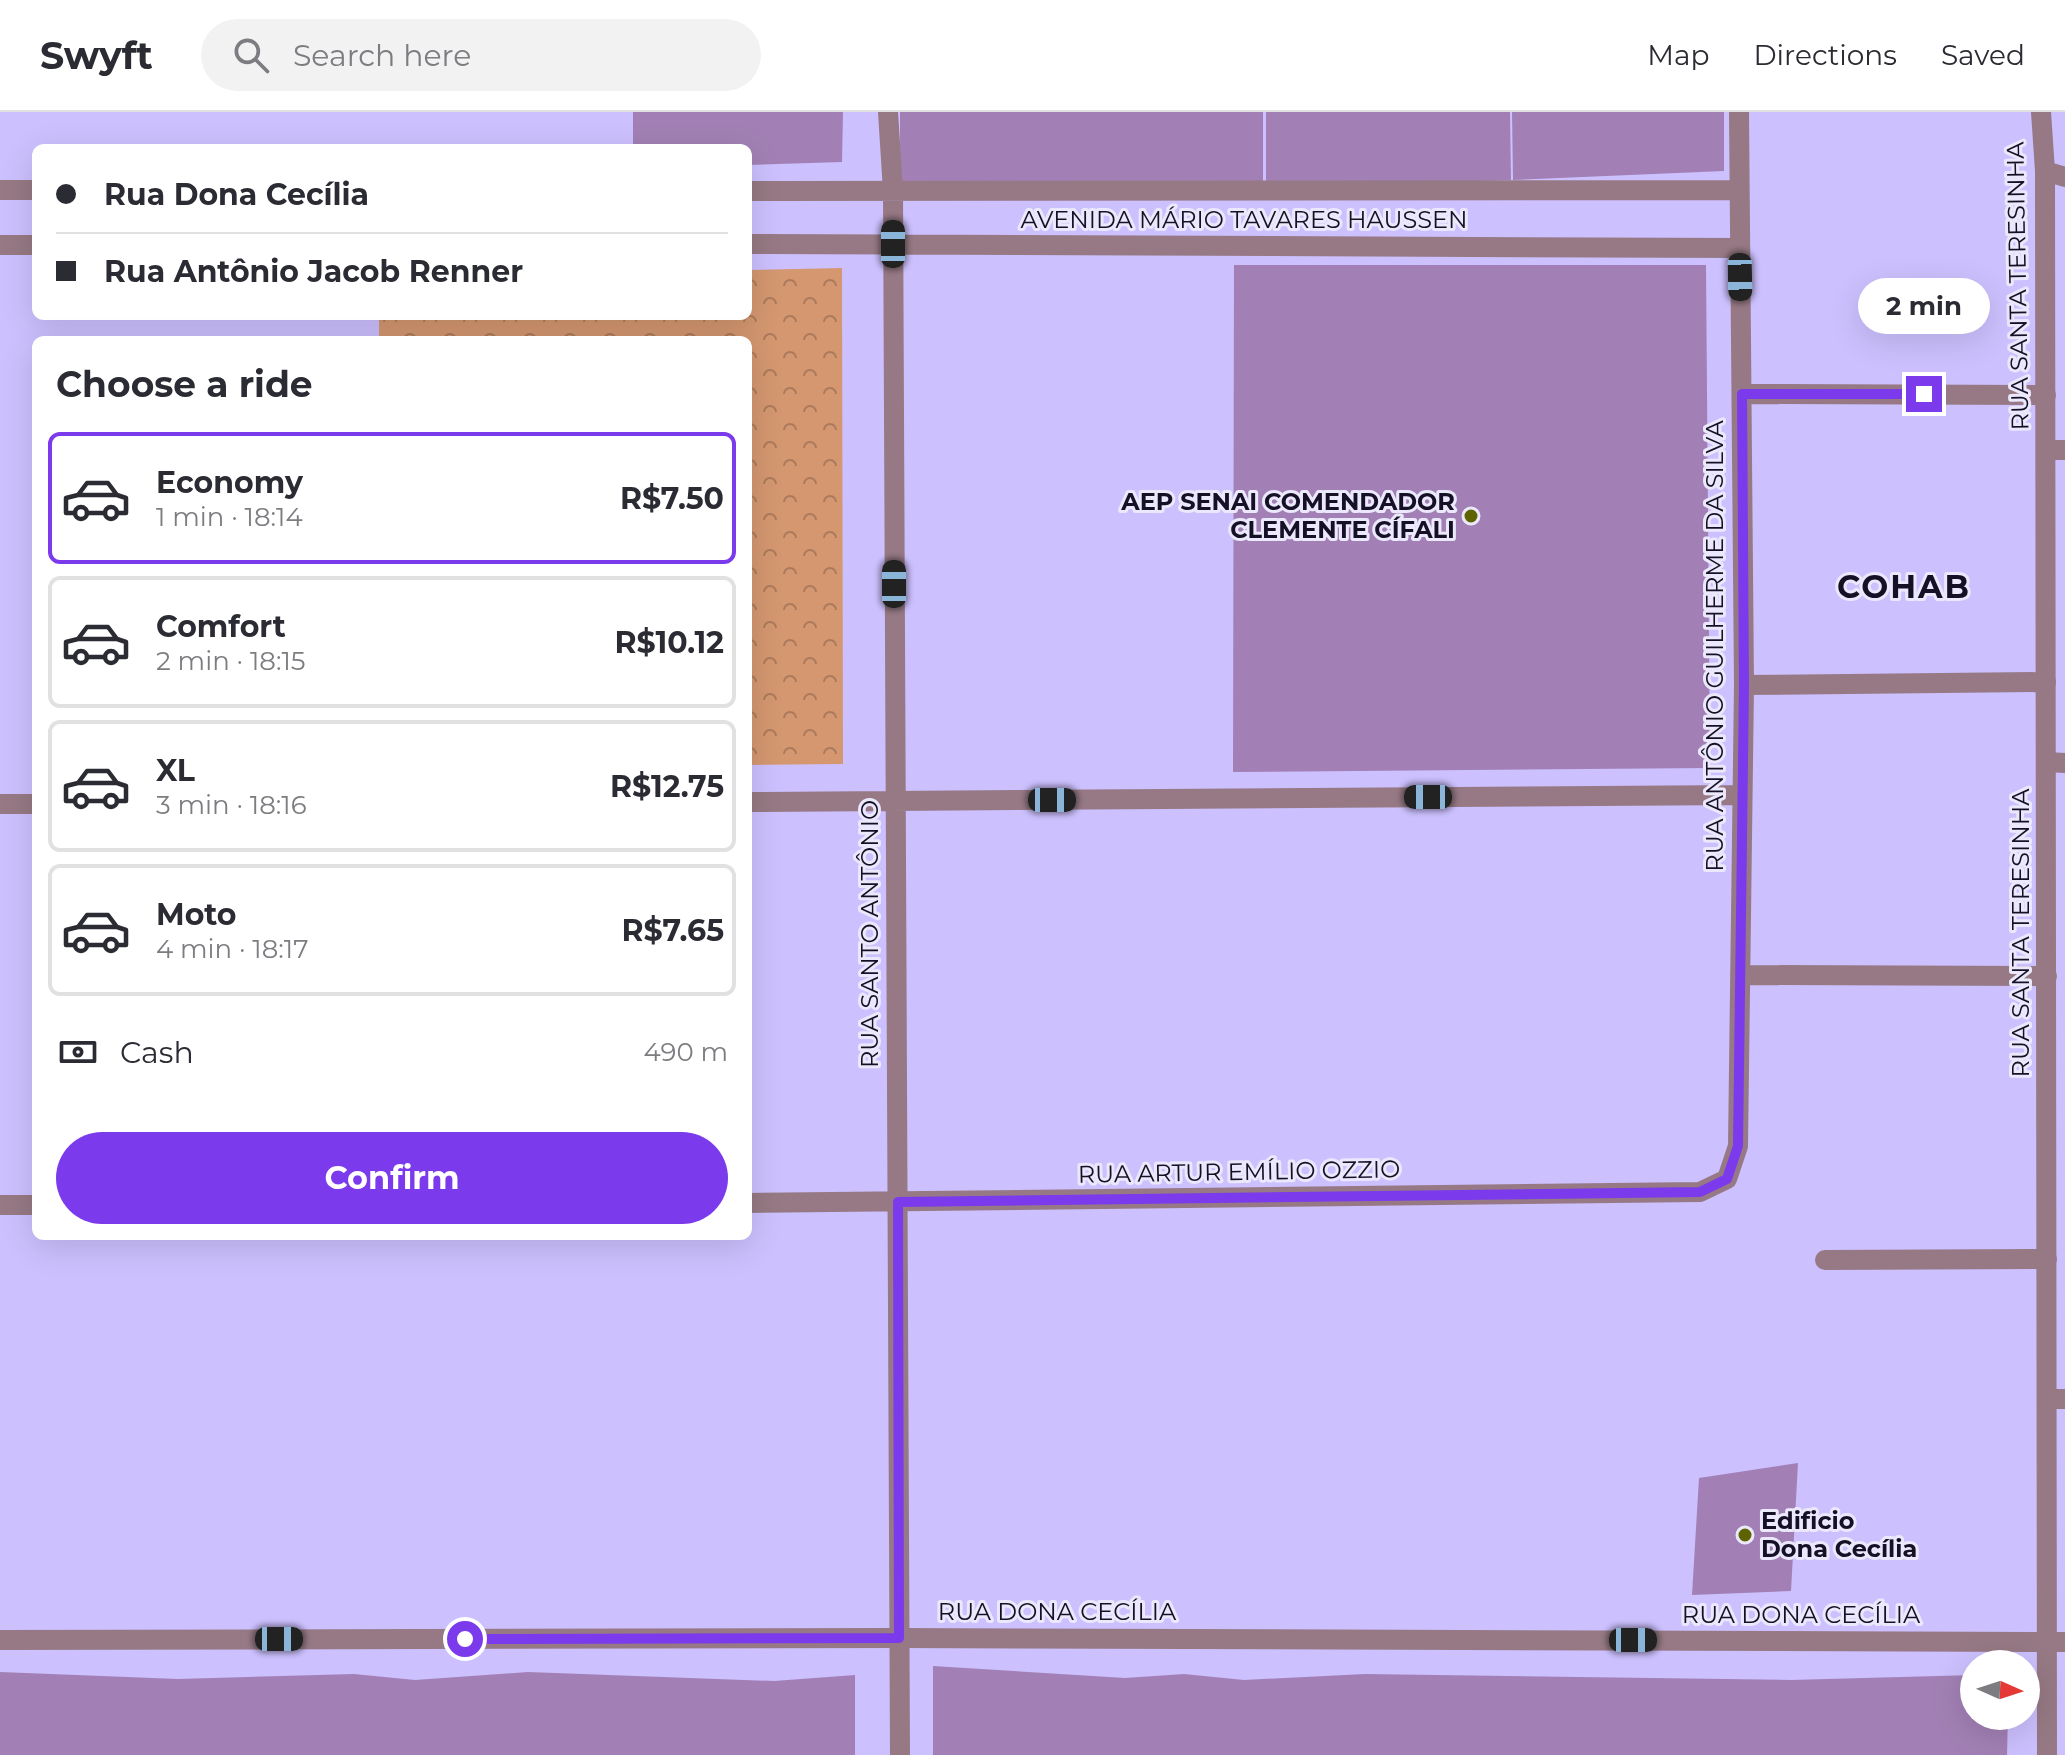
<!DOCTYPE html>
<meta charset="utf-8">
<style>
:root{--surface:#fff;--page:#f2f2f3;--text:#2b2b33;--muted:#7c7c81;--line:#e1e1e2;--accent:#7c3aed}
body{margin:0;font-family:Montserrat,sans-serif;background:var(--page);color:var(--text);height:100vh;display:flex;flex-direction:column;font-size:30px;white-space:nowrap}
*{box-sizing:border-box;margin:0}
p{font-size:26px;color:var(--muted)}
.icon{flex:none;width:44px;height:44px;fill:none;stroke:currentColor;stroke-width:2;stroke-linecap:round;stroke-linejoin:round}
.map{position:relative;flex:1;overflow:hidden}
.drawer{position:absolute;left:32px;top:224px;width:720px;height:904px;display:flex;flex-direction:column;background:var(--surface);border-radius:12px;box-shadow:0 8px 32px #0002}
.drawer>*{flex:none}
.banner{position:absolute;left:32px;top:32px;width:720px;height:176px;border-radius:12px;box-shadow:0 8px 32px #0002;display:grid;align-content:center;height:176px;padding:0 24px;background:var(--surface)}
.needle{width:52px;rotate:93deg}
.tools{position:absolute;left:1960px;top:1538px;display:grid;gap:16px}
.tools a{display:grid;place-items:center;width:80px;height:80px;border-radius:50%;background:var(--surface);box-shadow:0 8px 32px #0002;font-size:40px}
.end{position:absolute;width:36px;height:36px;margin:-18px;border:10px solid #7c3aed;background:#fff;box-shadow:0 0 0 4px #fff}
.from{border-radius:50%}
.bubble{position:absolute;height:56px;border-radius:28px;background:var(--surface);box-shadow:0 8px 32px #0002;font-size:26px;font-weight:700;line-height:56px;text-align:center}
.car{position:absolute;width:24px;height:48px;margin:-24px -12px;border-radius:10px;box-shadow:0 0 6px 2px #0007;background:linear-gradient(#222 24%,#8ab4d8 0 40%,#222 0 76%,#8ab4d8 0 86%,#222 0)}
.banner b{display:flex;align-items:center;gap:28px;height:76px;font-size:30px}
.banner b+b{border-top:2px solid var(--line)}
.banner i{width:20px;height:20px;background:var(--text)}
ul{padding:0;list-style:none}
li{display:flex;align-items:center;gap:24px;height:132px;margin:0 16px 12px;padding:0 8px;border:4px solid var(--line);border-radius:12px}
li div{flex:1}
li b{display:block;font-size:30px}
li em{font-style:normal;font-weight:700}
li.selected{border-color:var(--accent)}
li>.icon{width:72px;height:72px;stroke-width:1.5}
h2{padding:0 24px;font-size:36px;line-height:96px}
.pay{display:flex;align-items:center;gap:20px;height:88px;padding:0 24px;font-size:30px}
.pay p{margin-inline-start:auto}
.button{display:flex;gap:16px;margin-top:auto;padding:16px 24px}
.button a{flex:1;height:92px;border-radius:48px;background:var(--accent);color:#fff;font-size:32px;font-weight:700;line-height:92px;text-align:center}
header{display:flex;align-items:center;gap:48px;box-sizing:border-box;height:112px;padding:0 40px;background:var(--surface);border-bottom:2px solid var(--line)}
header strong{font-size:38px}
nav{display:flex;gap:44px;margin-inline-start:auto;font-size:28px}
.search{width:560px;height:72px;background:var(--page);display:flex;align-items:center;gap:20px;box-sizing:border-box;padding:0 28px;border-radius:44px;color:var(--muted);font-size:30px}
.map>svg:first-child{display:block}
</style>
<header>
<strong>Swyft</strong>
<div class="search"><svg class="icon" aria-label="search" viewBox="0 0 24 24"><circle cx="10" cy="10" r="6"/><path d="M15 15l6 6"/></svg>Search here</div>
<nav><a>Map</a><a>Directions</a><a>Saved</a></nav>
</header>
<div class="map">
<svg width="2065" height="1643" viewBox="0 0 2065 1643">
<defs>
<pattern id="park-crowns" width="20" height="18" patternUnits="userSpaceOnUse" patternTransform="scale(2)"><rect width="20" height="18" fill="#d49770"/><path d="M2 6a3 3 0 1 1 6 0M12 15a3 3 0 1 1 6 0" fill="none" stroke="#ab7a5c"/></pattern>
</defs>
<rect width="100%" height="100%" fill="#ccc0fe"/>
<path fill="url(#park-crowns)" d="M842 156 843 652 748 653V228H379V204H748V158Z"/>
<path fill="#a280b5" d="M633 0H843L842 50 748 53V36H633Z
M900 0H1263V75L900 69Z
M1266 0H1510L1511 68 1266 75Z
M1512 0H1724V59L1513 68Z
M1234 153H1706L1710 656 1233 660Z
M1798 1351 1791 1479 1692 1483 1699 1366Z
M933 1554 1125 1566 1184 1562 1244 1568 1365 1562 1791 1568 1974 1563V1604H2008L2007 1643H933Z
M0 1560 178 1567 354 1562 415 1568 528 1560 774 1569 855 1563V1643H0Z"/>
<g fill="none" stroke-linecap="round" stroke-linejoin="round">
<path stroke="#967984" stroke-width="20" d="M888 0 893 79 900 1643
M2045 59 2065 65
M0 78H36
M748 79 1739 78
M748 132 1740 136
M0 133H36
M1742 282 2046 283
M2046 338H2065
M1744 573 2046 570
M2046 650 2065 651
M748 690 1742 683
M0 692H36
M1740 863 2047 864
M748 1091 1700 1080 1727 1067 1738 1034 1744 573 1739 0
M0 1093H36
M1825 1148 2047 1147
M2048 1287H2065"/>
<path stroke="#967984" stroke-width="20" d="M2041 0 2045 59 2047 1643
M0 1528 899 1526 2065 1530"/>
</g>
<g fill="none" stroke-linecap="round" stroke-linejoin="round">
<path stroke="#7c3aed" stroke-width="10" d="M465 1527 899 1526 898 1090 1700 1080 1727 1067 1738 1034 1744 573 1742 282H1924"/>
</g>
<g fill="#5e6300" stroke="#ebe8fb" stroke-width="3">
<circle cx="1471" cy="404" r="8"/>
<circle cx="1745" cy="1423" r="8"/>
</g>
<g text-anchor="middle" stroke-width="6" stroke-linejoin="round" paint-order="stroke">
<g font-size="24" fill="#151026" stroke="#ebe8fb">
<text x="1244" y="116">AVENIDA MÁRIO TAVARES HAUSSEN</text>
<text transform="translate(2018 174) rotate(-91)" y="8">RUA SANTA TERESINHA</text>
<text transform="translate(1715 534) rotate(-90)" y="8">RUA ANTÔNIO GUILHERME DA SILVA</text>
<text transform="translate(2021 821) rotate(-90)" y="8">RUA SANTA TERESINHA</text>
<text transform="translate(870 822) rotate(-90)" y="8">RUA SANTO ANTÔNIO</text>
<text transform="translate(1239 1060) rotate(-1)" y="8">RUA ARTUR EMÍLIO OZZIO</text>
<text x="1057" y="1508">RUA DONA CECÍLIA</text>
<text x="1801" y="1511">RUA DONA CECÍLIA</text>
</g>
<g font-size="24" font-weight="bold" fill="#151026" stroke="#ebe8fb" text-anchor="end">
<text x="1455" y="398">AEP SENAI COMENDADOR<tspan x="1455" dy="28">CLEMENTE CÍFALI</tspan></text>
<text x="1761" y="1417" text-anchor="start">Edificio<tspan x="1761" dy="28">Dona Cecília</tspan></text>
</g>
<g font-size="32" font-weight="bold" letter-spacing="2" fill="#151026" stroke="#ebe8fb">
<text x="1904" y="486">COHAB</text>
</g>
</g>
</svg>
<div class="tools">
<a><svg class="needle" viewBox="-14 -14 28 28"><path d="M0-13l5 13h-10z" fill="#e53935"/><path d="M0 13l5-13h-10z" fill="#7c7c81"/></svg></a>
</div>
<i class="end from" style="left:465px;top:1527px"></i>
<i class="end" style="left:1924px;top:282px"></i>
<div class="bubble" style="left:1858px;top:166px;width:132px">2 min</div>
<i class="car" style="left:893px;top:132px;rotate:0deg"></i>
<i class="car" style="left:1740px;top:165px;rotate:179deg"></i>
<i class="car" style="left:894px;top:472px;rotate:0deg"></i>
<i class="car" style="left:1428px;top:685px;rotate:270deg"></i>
<i class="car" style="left:1052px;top:688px;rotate:90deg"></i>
<i class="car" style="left:279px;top:1527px;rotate:90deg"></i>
<i class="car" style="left:1633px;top:1528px;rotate:90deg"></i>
<div class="banner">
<b><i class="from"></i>Rua Dona Cecília</b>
<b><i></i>Rua Antônio Jacob Renner</b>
</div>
<section class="drawer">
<h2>Choose a ride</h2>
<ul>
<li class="selected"><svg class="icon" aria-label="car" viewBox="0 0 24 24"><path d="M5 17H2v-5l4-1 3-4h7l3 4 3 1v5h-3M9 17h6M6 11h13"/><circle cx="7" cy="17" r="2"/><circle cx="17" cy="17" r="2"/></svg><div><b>Economy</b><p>1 min · 18:14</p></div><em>R$7.50</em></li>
<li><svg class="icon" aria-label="car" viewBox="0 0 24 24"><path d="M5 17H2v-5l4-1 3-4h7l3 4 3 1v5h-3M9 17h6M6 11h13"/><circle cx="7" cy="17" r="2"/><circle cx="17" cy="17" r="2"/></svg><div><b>Comfort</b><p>2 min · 18:15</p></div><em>R$10.12</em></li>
<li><svg class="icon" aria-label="car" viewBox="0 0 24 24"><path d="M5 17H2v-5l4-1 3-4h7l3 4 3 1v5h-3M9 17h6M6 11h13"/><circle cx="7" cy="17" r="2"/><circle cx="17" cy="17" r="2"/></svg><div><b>XL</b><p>3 min · 18:16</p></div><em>R$12.75</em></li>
<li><svg class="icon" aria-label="car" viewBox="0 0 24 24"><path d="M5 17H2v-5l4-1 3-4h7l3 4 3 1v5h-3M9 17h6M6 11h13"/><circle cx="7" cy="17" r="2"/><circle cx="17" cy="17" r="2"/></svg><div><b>Moto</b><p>4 min · 18:17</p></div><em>R$7.65</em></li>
</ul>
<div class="pay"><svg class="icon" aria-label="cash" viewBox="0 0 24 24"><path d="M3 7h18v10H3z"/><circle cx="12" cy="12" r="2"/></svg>Cash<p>490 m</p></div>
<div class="button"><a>Confirm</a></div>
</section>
</div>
